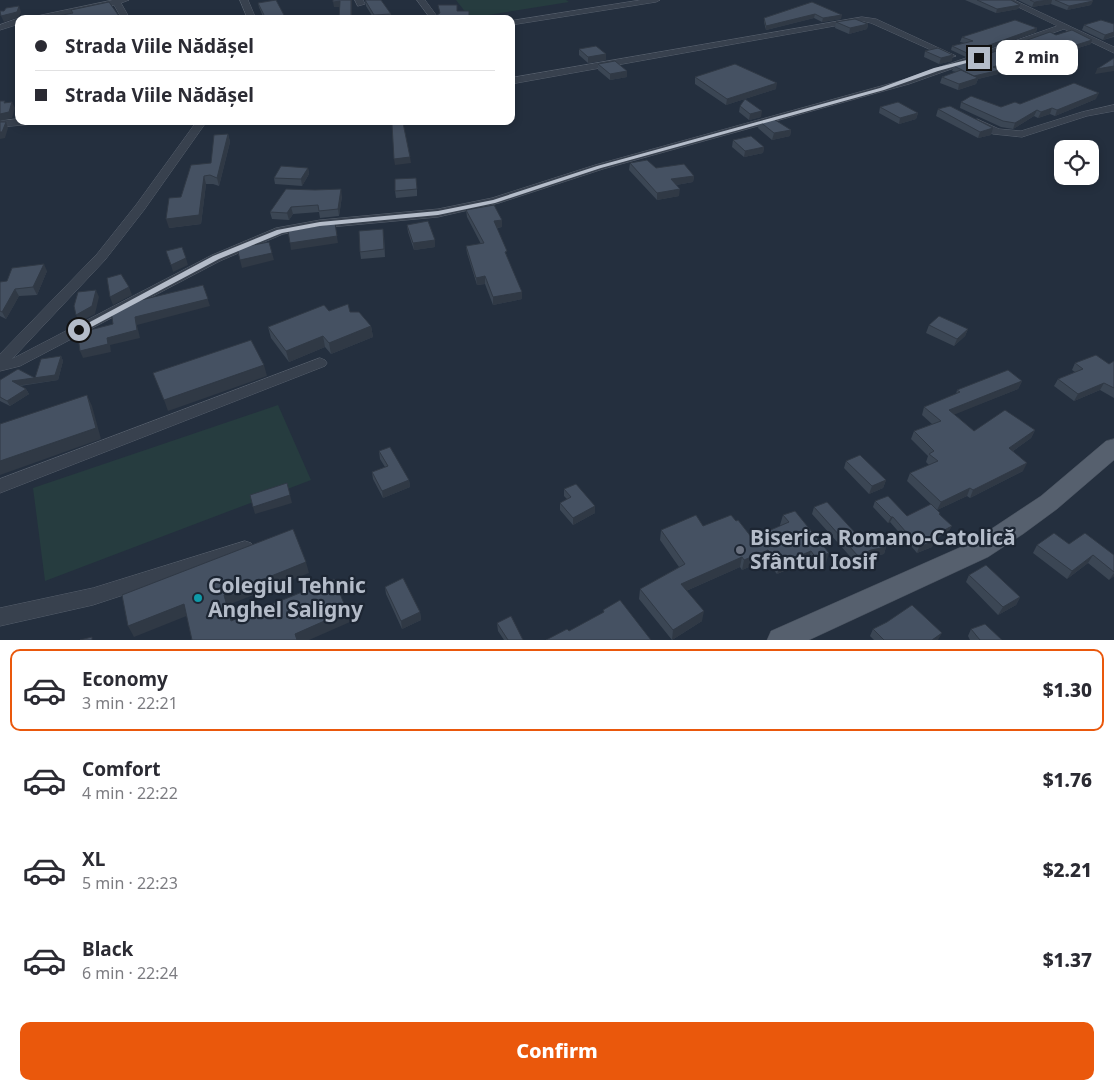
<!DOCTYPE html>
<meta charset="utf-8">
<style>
:root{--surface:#fff;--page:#f2f2f3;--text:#2b2b33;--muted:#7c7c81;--line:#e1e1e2;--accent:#ea580c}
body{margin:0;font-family:"Noto Sans",sans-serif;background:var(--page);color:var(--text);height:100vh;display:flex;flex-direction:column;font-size:19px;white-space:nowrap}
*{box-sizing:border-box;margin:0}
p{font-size:16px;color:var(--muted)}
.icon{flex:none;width:28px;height:28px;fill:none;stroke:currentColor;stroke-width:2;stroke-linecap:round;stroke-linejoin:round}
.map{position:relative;height:640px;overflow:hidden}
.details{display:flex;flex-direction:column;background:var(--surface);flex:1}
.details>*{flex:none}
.hud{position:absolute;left:15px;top:15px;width:500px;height:110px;border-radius:10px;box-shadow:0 2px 8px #0003;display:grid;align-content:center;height:110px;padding:0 20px;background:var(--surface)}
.controls{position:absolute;left:1054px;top:140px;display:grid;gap:10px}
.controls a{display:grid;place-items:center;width:45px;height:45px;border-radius:10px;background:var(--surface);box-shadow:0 2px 8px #0003;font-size:25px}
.end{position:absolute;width:22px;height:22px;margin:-11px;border:6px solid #b4bcc9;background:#111;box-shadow:0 0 0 2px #111}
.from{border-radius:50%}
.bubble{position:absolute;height:35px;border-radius:10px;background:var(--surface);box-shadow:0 2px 8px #0003;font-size:16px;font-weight:800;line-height:35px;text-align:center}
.hud b{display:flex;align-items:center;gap:18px;height:48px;font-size:19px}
.hud b+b{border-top:1px solid var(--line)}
.hud i{width:12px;height:12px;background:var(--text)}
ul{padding:9px 0 0;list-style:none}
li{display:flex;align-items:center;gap:15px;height:82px;margin:0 10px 8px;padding:0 10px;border:2px solid transparent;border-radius:10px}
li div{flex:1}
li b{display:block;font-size:19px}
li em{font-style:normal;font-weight:800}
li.current{border-color:var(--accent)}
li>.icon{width:45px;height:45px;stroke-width:1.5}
.primary-button{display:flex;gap:10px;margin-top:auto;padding:10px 20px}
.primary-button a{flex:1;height:58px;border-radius:10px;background:var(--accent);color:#fff;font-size:20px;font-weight:800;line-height:58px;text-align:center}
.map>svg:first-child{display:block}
</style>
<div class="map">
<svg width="1114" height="640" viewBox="0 0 1114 640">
<rect width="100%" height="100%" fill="#242f3e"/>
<path fill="#263c3f" d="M456 0H566L569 2 470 18Z
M278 405 311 480 45 581 33 488Z"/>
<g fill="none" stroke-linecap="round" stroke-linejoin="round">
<g stroke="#565f6c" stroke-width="1">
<path id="minor" d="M113 0H129L121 3 130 19H122L114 5 41 19H23Z
M240 0H248L256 19H248Z
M355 0H363L365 4 358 6Z
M417 0H425L439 19H431Z
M641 0H660L656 2 511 25V21Z
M1004 0H1014L1114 47V53L1064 29 909 84 603 169 499 203 438 217 320 228 283 234 220 261 20 366 0 371V354L97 254 136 205 197 121H207L144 210 105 260 12 359 212 255 276 228 320 220 438 209 492 198 595 165 903 80 1057 26Z
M862 17 876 19 956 56 949 58 871 23 862 21 511 84V78Z
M16 19H20L19 24 0 30V25Z
M1114 105V111L1087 116 1022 137 993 134 972 122 977 119 999 129 1021 131 1082 112Z
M19 119V121H39L34 124 0 127V121Z
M320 358 325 360 327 363 325 366 0 493V479Z
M245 541 251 543 254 548 251 553 93 605 0 626V608L93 588Z"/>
</g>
<g stroke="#414a57" stroke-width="1">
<path id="major" d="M1114 439V460L1057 509 1023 534 988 557 809 640H767L771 631 970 543 1041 496 1106 441Z"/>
</g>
<use href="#minor" fill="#38414e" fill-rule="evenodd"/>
<use href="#major" fill="#56606e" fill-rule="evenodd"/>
</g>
<path fill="#3b4654" d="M365 0 391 14 392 19H374L366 6Z
M965 0H1011L1020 5 1018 9 996 13Z
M1018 0H1092L1091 5 1067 10 1051 4 1032 7Z
M812 2 841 19 822 22 814 18 766 30 764 22V18Z
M258 3 285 17 286 19H264L259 7Z
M836 22 868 24 867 29 849 34 835 28Z
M1114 24V37L1103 40 1082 30 1084 25Z
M1037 28 1036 32 966 57 951 50 952 46 964 43 960 42 962 37Z
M1056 35 1091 44 1029 63 1021 60 998 69V74L978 79 976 84 958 90 940 83 942 77 956 72 952 71 954 66Z
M579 49 606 60 588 63 579 55Z
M925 51 952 61 939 64 924 57Z
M598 64 627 71V77L610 80 598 70Z
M695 77 776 89 726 105 695 84Z
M1096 99 1055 116 1050 114 1038 118 1034 116 1013 129 1001 127 960 108 961 102 1001 107 1020 104Z
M740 106 761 117 749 120 739 112Z
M880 107 918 113 916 119 899 124 879 113Z
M938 109 993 128 991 135 978 138 936 116Z
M759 121 791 130 790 136 772 140 758 128Z
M228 134 230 142 219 186 213 184H206L201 224 169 228 181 197 211 163Z
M733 140 764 147 763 153 744 157 732 147Z
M630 163 694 176 693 182 676 185 679 196 657 200 629 170Z
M308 168 309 174 302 186 275 184 274 178Z
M417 185V196L396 198 395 191Z
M342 196 339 216 320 218 319 212 293 214 289 220 272 219 270 212Z
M466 210 502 220V227L497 228 522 299 493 305 485 284 477 285 467 253 466 246 481 244 467 217Z
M407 225 435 240V247L414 250 408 232Z
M384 236 385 257 361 259 360 252Z
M47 271 37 295 19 296 6 319 0 316V282L7 281Z
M329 311 350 312 371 326 373 337 331 354 325 347 289 362 271 338 268 327Z
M929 325 968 329 965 336 954 346 926 333Z
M61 356 63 361 58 380 20 386 26 389 29 394 10 406 0 401V380L35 378Z
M1114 361V398L1100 390 1074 401 1054 386 1058 379 1075 372 1072 370 1075 363 1109 364Z
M1022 381 1018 389 954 414 974 431 1035 430 1031 438 1013 451 1023 471 970 498 967 496 937 510 907 481 910 473 929 465 926 462 928 456 911 439 914 431 932 424 922 415 924 407 956 394 957 390Z
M379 451 409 480 410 487 383 498 373 479 372 472 385 467 380 459Z
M846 461 886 480 883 488 869 494 844 468Z
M564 489 595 513 573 525 560 510V503L567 499 564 496Z
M875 501 907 516 940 513V514L949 531 934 540 932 547 917 553 890 522 888 523 873 507Z
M814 507 858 536 886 547 884 554 869 557 856 563 812 514Z
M783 515 826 563 813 568 808 561 777 574 765 560 742 570 740 567 686 591 702 621 672 640 639 599 640 589 679 567 660 540 661 530 703 526 736 521 752 538 781 526 780 525Z
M1069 544 1114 555V576L1109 580 1088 563 1067 579 1033 553 1037 545Z
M969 575 1020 597 1016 605 998 615 966 582Z
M385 587 420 612 421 620 402 629 386 594Z
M497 623 523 640H504L498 631Z
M873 629 938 640H874L870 636Z
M971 629 1002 640H970L968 636Z"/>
<path fill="#303945" d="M351 0H352V19H351Z
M1048 0H1052L1051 4 1032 7 1034 2Z
M340 1 341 7H334L333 2Z
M1093 1 1091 5 1067 10 1069 6Z
M1020 5 1018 9 996 13 997 9Z
M19 6 21 12 19 17 4 22 1 16Z
M815 14 814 18 766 30V26Z
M842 15 841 19 822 22 823 18Z
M868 24 867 29 849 34 850 28Z
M1037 28 1036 32 966 57 967 53Z
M1114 32V36L1103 40 1105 35Z
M1092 40 1091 44 1029 63 1031 59Z
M606 54V60L588 63V57Z
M953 55 952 61 939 64 941 58Z
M1022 56 1021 60 992 71 993 67Z
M1114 66V71L1095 74 1097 69Z
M1000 70 998 74 978 79 976 84 958 90 959 84 974 76Z
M627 71V77L610 80V74Z
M777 83 776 89 726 105 727 99Z
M1099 93 1096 99 1055 116 1057 110Z
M12 102 15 108 12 118 0 121V114Z
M1052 108 1050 114 1038 118 1041 112Z
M1037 110 1034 116 1013 129 1015 123Z
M762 111 761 117 749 120 750 114Z
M918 113 916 119 899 124 900 118Z
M6 122 8 128 5 138 0 139V132Z
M993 128 991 135 978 138 980 132Z
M791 130 790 136 772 140 774 133Z
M228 134 230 142 219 186 217 178Z
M764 147 763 153 744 157 745 151Z
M410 157 411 163 395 165 394 159Z
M308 168 309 174 302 186 301 179Z
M204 176 206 184 201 224 169 228 166 219Z
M694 176 693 182 670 186 671 179Z
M341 189 342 196 339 216 338 209Z
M680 189 679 196 657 200V193Z
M291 207 293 214 289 220 287 213Z
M502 220V227L494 228V221Z
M335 223 338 243 291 250 290 243Z
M435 240V247L414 250 413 243Z
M272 253 274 260 242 268 240 260Z
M186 258 188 265 173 272 171 265Z
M44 264 47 271 37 295 33 287Z
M485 276V284L477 285 476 278Z
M203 285 210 306 137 325 140 338 110 345 111 352 83 358 80 351 107 338 135 317Z
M129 287 132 295 113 305 110 297Z
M15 289 19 296 6 319 2 312Z
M96 290 99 297 95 314 79 322 76 315Z
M522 292V299L493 305V297Z
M88 323 91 331H86Z
M371 326 373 337 331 354 329 343Z
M968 329 965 336 954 346 957 339Z
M323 336 325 347 289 362 286 351Z
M61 356 63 361 58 380 15 386 12 381 55 375Z
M264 365 267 376 168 411 164 400Z
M1022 381 1018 389 946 418 949 410Z
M1104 383 1100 390 1074 401 1078 394Z
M26 389 29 394 10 406 7 401Z
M87 395 92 406 101 439 0 475V461Z
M1035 430 1031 438 1006 456 1009 448Z
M1027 463 1023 471 970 498 973 490Z
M409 480 410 487 383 498 382 491Z
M886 480 883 488 869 494 872 486Z
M970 488 967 496 937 510 941 502Z
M290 495 292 503 255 514 253 507Z
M595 506V513L573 525V518Z
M891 517H893L890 522 888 523Z
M952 526 949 531 928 543 931 537Z
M935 541 932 547 917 553 919 547Z
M886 547 884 554 869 557 856 563 858 556 871 550Z
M768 550 765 560 742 570 744 560Z
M811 551 808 561 777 574 780 564Z
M829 553 826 563 813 568 816 558Z
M1093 555 1088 563 1067 579 1072 571Z
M742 557 740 567 679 594 681 584Z
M306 562 309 573 228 605 236 632 231 621 224 595Z
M1114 573V576L1109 580Z
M1020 597 1016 605 998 615 1003 607Z
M184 604 189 615 134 637 128 626Z
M347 611 350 622 309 640H297L295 634Z
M704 611 702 621 672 640 673 630Z
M420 612 421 620 402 629 401 621Z
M942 633 938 640H932Z"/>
<path fill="#455162" stroke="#303945" d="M276 0 285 17 273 19H266L258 3Z
M333 0H351V19H339L340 1 333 2Z
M365 0H381L391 14 374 15Z
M977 0H1011L1020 5 997 9Z
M1030 0H1048L1034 2Z
M1055 0H1092L1093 1 1069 6Z
M109 2 121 19H41L73 13 71 10Z
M812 2 842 15 823 18 815 14 766 26 764 18Z
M438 5H457V11H469V19H437V15L440 13Z
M19 6 17 12 1 16 0 11H4L6 8Z
M855 19 868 24 850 28 836 22Z
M1015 20 1037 28 967 53 952 46 973 41 962 37Z
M1101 20 1114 24V32L1105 35 1084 25Z
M1072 30 1092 40 1031 59 1022 56 993 67 1000 70 974 76 954 66 1050 32 1056 35Z
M596 46 606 54 588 57 579 49Z
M938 48 953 55 941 58 925 51Z
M1114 58V66L1097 69Z
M615 61 627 71 610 74 598 64Z
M735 64 777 83 727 99 695 77Z
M961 70 978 78 959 84 942 77Z
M1074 83 1099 93 1057 110 1052 108 1041 112 1037 110 1015 123 1003 121 961 102 971 96 1001 107 1015 102 1020 104Z
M745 99 762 111 750 114 740 106Z
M0 101H5L4 103 12 102 9 112 0 114Z
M898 102 918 113 900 118 880 107Z
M950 106 993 128 980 132 938 109Z
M772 118 791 130 774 133 759 121Z
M0 122H6L2 132H0Z
M403 123 410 157 394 159 392 124Z
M228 134 217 178 210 175 204 176 199 215 166 219 169 198 181 197 191 165 211 163 214 135Z
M751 136 764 147 745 151 733 140Z
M647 160 656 168 684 164 694 176 671 179 680 189 657 193 630 163Z
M281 166 308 168 301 179 274 178Z
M416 178 417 189 395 191V179Z
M286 189 315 190 341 189 338 209 319 211 318 205 291 207 287 213 270 212Z
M494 205 502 220 494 221 507 251 505 252 522 292 493 297 485 276 476 278 466 246 484 243 466 210Z
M428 221 435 240 413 243 407 225Z
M335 223 337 236 290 243 288 231Z
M383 229 384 249 360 252 359 231Z
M269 242 272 253 240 260 237 248Z
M182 247 186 258 171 265 166 251Z
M44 264 33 287 15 289 2 312 0 311V282L7 281 12 268Z
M121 274 129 287 110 297 107 278Z
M203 285 208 299 135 317 137 330 107 338 108 344 80 351 77 329 88 323 86 331 113 324 111 311 135 299 137 301Z
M96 290 92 306 76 315 74 306 78 292Z
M348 304 350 312H359L371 326 329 343 323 336 286 351 268 327 324 305 329 311Z
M939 316 968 329 957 339 929 325Z
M251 340 264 365 164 400 153 373Z
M1096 355 1109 364 1114 361V388L1104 383 1078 394 1058 379 1083 369 1075 363Z
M61 356 55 375 12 381 26 389 7 401 0 397V380L18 369 35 378 41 359Z
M1008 370 1022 381 949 410 974 431 1005 410 1035 430 1009 448 1027 463 973 490 970 488 941 502 910 473 938 461 929 454 934 451 914 431 941 421 924 407 960 392 957 390Z
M87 395 96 428 0 461V424Z
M390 447 409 480 382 491 372 472 388 466 379 451Z
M860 455 886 480 872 486 846 461Z
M287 483 290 495 253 507 250 495Z
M576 484 595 506 573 518 560 503 571 497 564 489Z
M888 496 907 516 931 504 940 513 939 514 952 526 931 537 935 541 919 547 893 517H891L875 501Z
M827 502 858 536 877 532 886 547 871 550 858 556 814 507Z
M795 511 829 553 816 558 811 551 780 564 768 550 744 560 742 557 681 584 704 611 673 630 640 589 685 564 661 530 696 515 703 526 731 515 736 521 738 520 752 538 789 522 783 515Z
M293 529 306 562 224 595 231 621 334 579 347 611 295 634 297 640H192L184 604 128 626 122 595Z
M1054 533 1069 544 1085 533 1114 555V572L1093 555 1072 571 1037 545Z
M986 565 1020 597 1003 607 969 575Z
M403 578 420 612 401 621 385 587Z
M620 600 651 640H546L567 629 569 631 604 612 603 610Z
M912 605 942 633 932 640H884L873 629 887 622Z
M511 616 523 640H508L497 623Z
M985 624 1002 640H980L971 629Z
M92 637V640H80Z"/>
<path fill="#b4bcc9" d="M979 57 981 59 938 71 884 90 601 168 495 203 438 215 320 226 282 233 219 259 82 332 75 330 213 256 277 230 320 222 438 211 493 200 597 166 880 88 934 68Z"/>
<circle fill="#6b7280" stroke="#1d2633" stroke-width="2" cx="740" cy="550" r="5"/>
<circle fill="#0f9aa8" stroke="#1d2633" stroke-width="2" cx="198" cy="598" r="5"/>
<g text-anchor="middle" stroke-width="4.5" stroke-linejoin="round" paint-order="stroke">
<g font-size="21" font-weight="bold" fill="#b4bcc9" stroke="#1d2633" text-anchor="start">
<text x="750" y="545">Biserica Romano-Catolică<tspan x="750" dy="24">Sfântul Iosif</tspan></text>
<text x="208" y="593">Colegiul Tehnic<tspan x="208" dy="24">Anghel Saligny</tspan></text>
</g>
</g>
</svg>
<div class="controls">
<a><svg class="icon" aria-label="locate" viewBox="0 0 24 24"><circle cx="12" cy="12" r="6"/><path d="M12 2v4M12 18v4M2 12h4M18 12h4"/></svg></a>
</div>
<i class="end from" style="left:79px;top:330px"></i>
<i class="end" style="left:979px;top:58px"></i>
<div class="bubble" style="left:996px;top:40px;width:82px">2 min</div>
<div class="hud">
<b><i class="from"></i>Strada Viile Nădășel</b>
<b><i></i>Strada Viile Nădășel</b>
</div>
</div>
<section class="details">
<ul>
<li class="current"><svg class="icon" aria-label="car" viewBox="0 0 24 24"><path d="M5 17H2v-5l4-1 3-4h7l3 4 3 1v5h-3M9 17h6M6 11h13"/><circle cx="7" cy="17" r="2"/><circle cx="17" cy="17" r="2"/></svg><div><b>Economy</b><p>3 min · 22:21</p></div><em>$1.30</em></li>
<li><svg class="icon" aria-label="car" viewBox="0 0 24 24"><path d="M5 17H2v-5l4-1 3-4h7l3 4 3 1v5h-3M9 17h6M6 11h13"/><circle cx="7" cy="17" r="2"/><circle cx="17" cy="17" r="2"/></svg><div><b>Comfort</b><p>4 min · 22:22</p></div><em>$1.76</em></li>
<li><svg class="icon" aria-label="car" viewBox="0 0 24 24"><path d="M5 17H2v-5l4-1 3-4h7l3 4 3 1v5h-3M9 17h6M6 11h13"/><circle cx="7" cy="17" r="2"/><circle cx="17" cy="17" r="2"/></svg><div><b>XL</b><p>5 min · 22:23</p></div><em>$2.21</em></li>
<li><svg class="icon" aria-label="car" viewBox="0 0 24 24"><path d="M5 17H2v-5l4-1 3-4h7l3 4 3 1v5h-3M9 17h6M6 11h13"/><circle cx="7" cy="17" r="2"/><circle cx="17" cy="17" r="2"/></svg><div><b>Black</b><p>6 min · 22:24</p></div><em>$1.37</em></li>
</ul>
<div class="primary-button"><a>Confirm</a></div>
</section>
